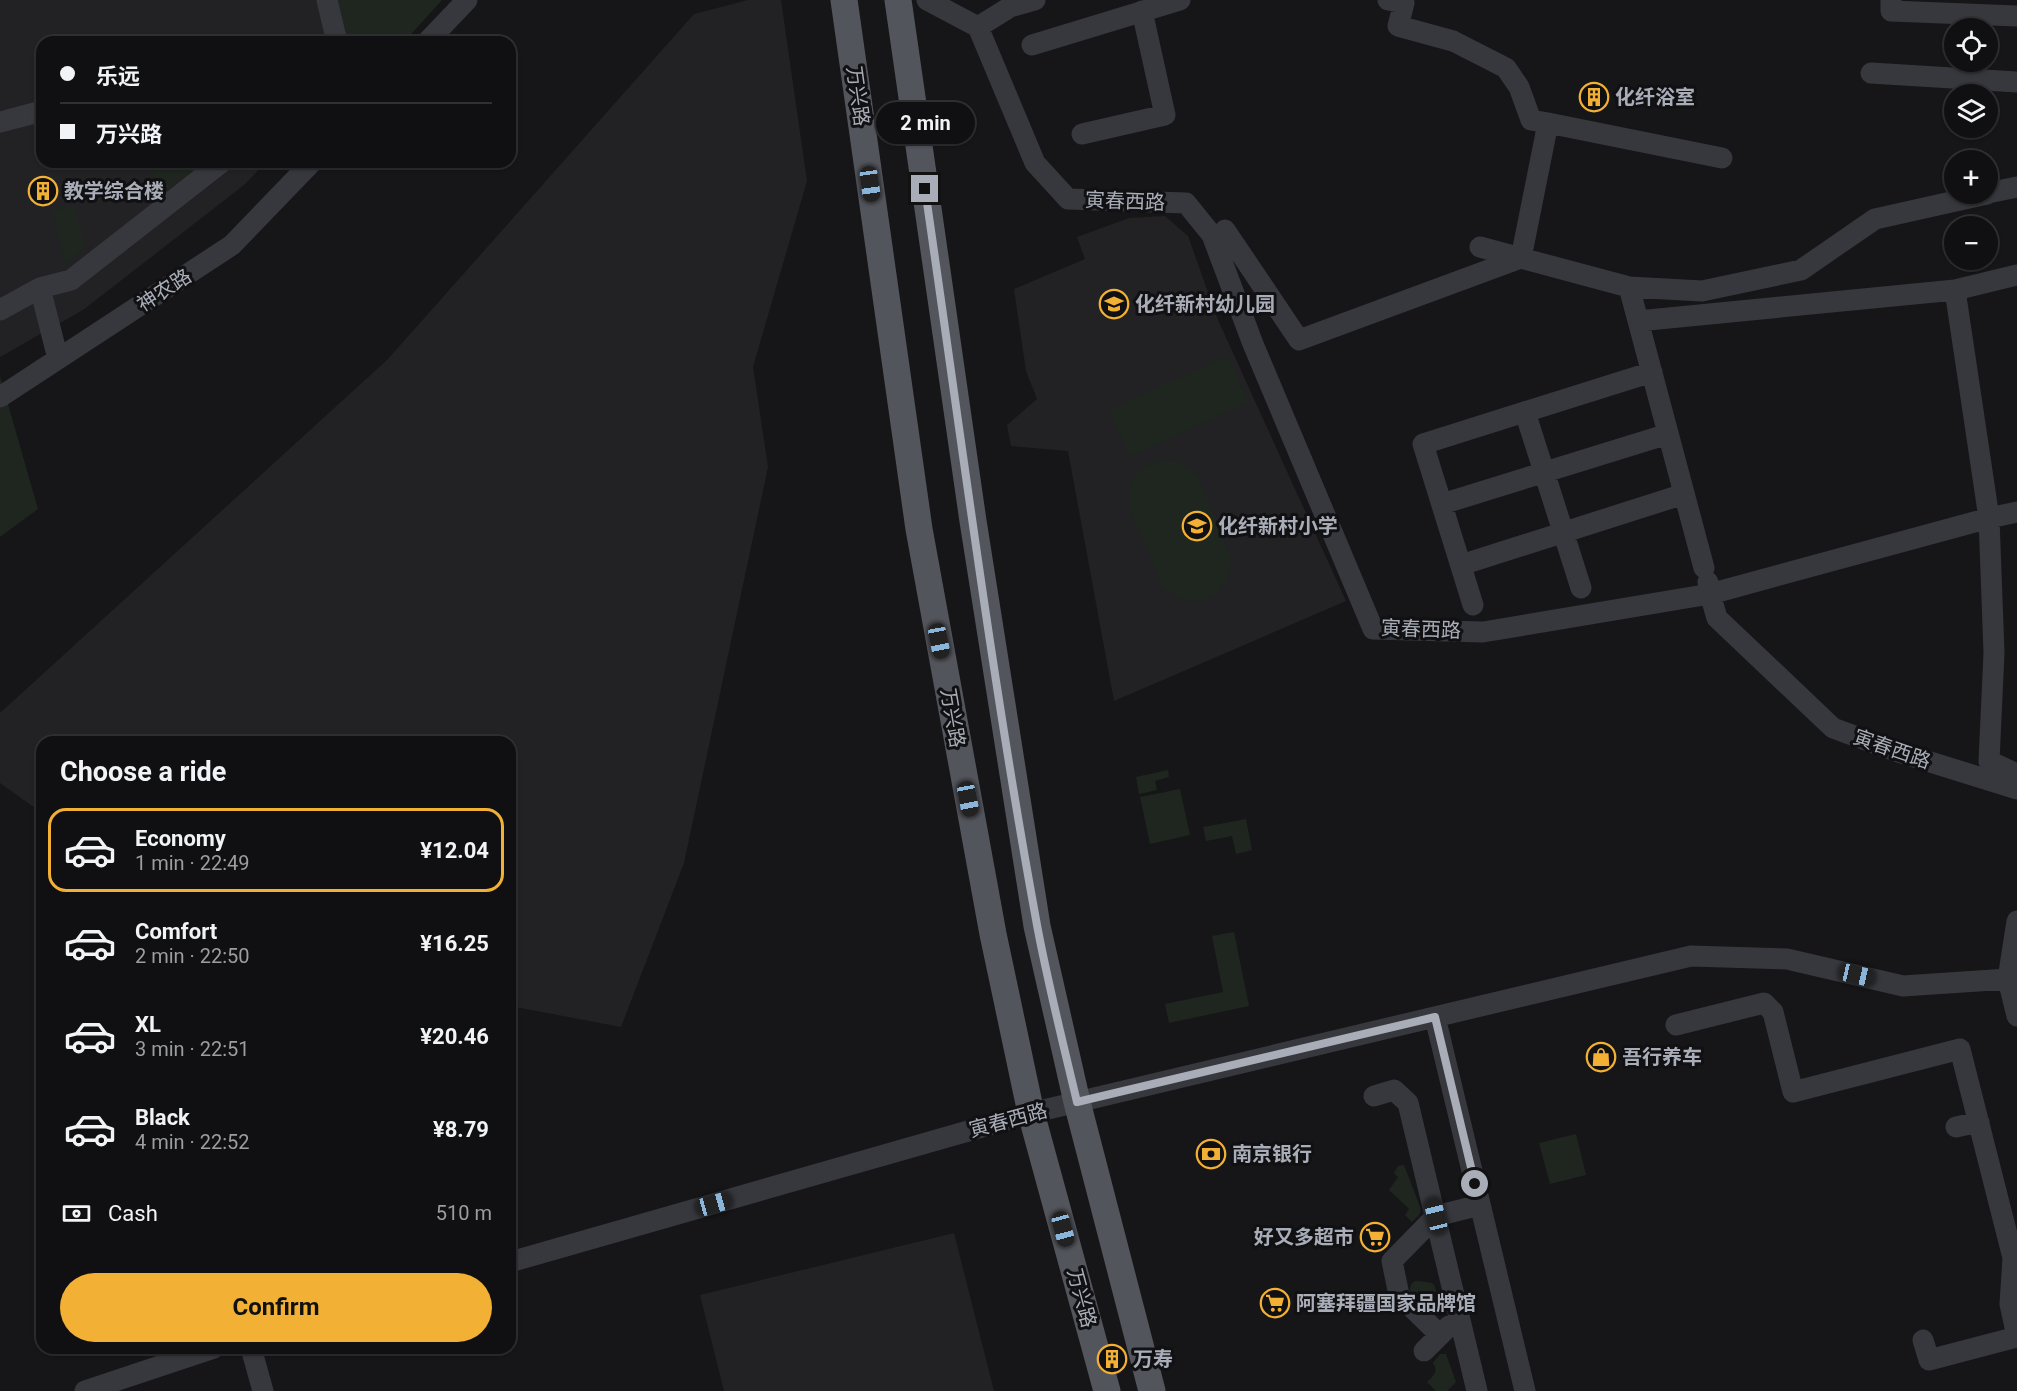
<!DOCTYPE html>
<meta charset="utf-8">
<style>
:root{--surface:#101012;--page:#1e1e20;--text:#f1f3f6;--muted:#9c9d9f;--line:#303032;--accent:#f2b134}
body{margin:0;font-family:Roboto,"Noto Sans SC",sans-serif;background:var(--page);color:var(--text);height:100vh;display:flex;flex-direction:column;font-size:22px;white-space:nowrap}
*{box-sizing:border-box;margin:0}
p{font-size:20px;color:var(--muted)}
.icon{flex:none;width:33px;height:33px;fill:none;stroke:currentColor;stroke-width:2;stroke-linecap:round;stroke-linejoin:round}
.map{position:relative;flex:1;overflow:hidden}
.sheet{position:absolute;left:36px;top:736px;width:480px;height:618px;display:flex;flex-direction:column;background:var(--surface);border-radius:18px;box-shadow:0 2px 4px #0004,0 0 0 2px var(--line)}
.sheet>*{flex:none}
.guide{position:absolute;left:36px;top:36px;width:480px;height:132px;border-radius:18px;box-shadow:0 2px 4px #0004,0 0 0 2px var(--line);display:grid;align-content:center;height:132px;padding:0 24px;background:var(--surface)}
.buttons{position:absolute;left:1944px;top:18px;display:grid;gap:12px}
.buttons a{display:grid;place-items:center;width:54px;height:54px;border-radius:50%;background:var(--surface);box-shadow:0 2px 4px #0004,0 0 0 2px var(--line);font-size:30px}
.end{position:absolute;width:27px;height:27px;margin:-14px;border:8px solid #a8adb8;background:#111;box-shadow:0 0 0 3px #111}
.from{border-radius:50%}
.bubble{position:absolute;height:42px;border-radius:21px;background:var(--surface);box-shadow:0 2px 4px #0004,0 0 0 2px var(--line);font-size:20px;font-weight:700;line-height:42px;text-align:center}
.car{position:absolute;width:18px;height:36px;margin:-18px -9px;border-radius:8px;box-shadow:0 0 4px 2px #0007;background:linear-gradient(#222 24%,#8ab4d8 0 40%,#222 0 76%,#8ab4d8 0 86%,#222 0)}
.guide b{display:flex;align-items:center;gap:21px;height:57px;font-size:22px}
.guide b+b{border-top:2px solid var(--line)}
.guide i{width:15px;height:15px;background:var(--text)}
ul{padding:0;list-style:none}
li{display:flex;align-items:center;gap:18px;height:84px;margin:0 12px 9px;padding:0 12px;border:3px solid transparent;border-radius:18px}
li div{flex:1}
li b{display:block;font-size:22px}
li em{font-style:normal;font-weight:700}
li.selected{border-color:var(--accent)}
li>.icon{width:54px;height:54px;stroke-width:1.5}
h2{padding:0 24px;font-size:27px;line-height:72px}
.pay{display:flex;align-items:center;gap:15px;height:66px;padding:0 24px;font-size:22px}
.pay p{margin-inline-start:auto}
.action{display:flex;gap:12px;margin-top:auto;padding:12px 24px}
.action a{flex:1;height:69px;border-radius:36px;background:var(--accent);color:#111;font-size:24px;font-weight:700;line-height:69px;text-align:center}
.map>svg:first-child{display:block}
</style>
<div class="map">
<svg width="2017" height="1391" viewBox="0 0 2017 1391">
<rect width="100%" height="100%" fill="#161618"/>
<path fill="#222225" d="M0 0H411L377 42H42V162H266L244 185 83 310 0 357Z
M748 0H781L807 181 753 367 768 467 684 863 621 1027 510 1006V742H42V813L0 783V713L388 359 694 14Z
M1165 216 1188 236 1218 320 1346 601 1114 701 1068 451 1011 446 1007 425 1037 399 1026 371 1014 289 1085 259 1077 237 1129 218Z
M954 1233 994 1391H724L700 1295Z"/>
<path fill="#1e261f" d="M334 0H442L404 42H346Z
M152 162H171L173 171C186 167 190 162 203 162L156 198 152 181 155 174Z
M74 205 85 247 65 264 52 211Z
M1227 356 1248 402 1130 457 1109 410Z
M0 376 38 509 0 537Z
M1169 460C1184 464 1193 469 1201 482L1231 559C1231 599 1192 614 1163 587L1131 512C1124 482 1138 462 1169 460Z
M1168 770 1169 777 1155 781 1157 790 1139 794 1136 777Z
M1180 789 1190 835 1150 844 1140 797Z
M1246 819 1252 850 1236 854 1232 836 1206 841 1203 827Z
M1234 932 1249 1006 1169 1023 1165 1004 1223 992 1212 936Z
M1576 1134 1586 1175 1550 1184 1539 1143Z
M1404 1165 1421 1209 1420 1214 1412 1222 1405 1215 1409 1209 1389 1190 1398 1177 1394 1173 1398 1166Z
M1415 1281C1437 1283 1433 1280 1439 1302L1434 1309H1429L1410 1290 1411 1284Z
M1440 1354H1446L1456 1382 1447 1391H1436L1427 1382C1433 1376 1439 1372 1433 1363Z"/>
<g fill="none" stroke-linecap="round" stroke-linejoin="round">
<path stroke="#37383d" stroke-width="21" d="M327 0 337 42
M927 0 978 27 1035 163 1068 199 1186 203 1212 235 1253 344 1373 629 1483 632 1710 594 1717 618 1833 728 1895 751 2017 789
M1388 0 1404 3 1398 26 1453 41 1506 68 1519 87 1531 120 1548 123
M1891 0V11L2017 16
M978 27 1010 7 1035 0
M427 42 467 0
M1032 45 1180 0
M1871 73 2017 82
M0 122 42 111
M1082 134 1165 115 1142 11
M1988 193 2017 187
M1225 230 1299 340 1521 258 1548 123 1722 158
M1480 247 1629 287 1704 568
M1629 287 1702 291 1801 270 1875 219 1987 194
M1955 290 1989 518 1994 653 1989 761 2017 774
M0 310 40 288
M1638 321 1955 290 2017 275
M58 359 40 288 71 280 222 162
M0 397 232 245 312 162
M1525 412 1581 588
M1442 504 1668 434
M1461 565 1684 494
M1708 582 1710 594 1989 518 2017 512
M1473 605 1423 444 1652 372
M2017 921 2008 979 2017 1016
M1435 1017 1525 1391
M1676 1025 1764 1003 1773 1012 1793 1092 1960 1049 2013 1258 2010 1304 2015 1327
M1374 1096 1394 1090 1408 1103 1477 1391
M1956 1127 1979 1122
M510 1262 1031 1113 1691 956 1787 959 1903 986 2008 979
M1440 1335 1399 1295 1392 1261 1436 1216 1480 1205
M1923 1340 1929 1360 2017 1337
M251 1348 263 1391
M1424 1351 1449 1326
M85 1391 214 1348"/>
<path stroke="#53555c" stroke-width="27" d="M844 0 919 529 993 934 1031 1113 1107 1391
M898 0 973 521 1037 926 1077 1102 1152 1391"/>
</g>
<g fill="none" stroke-linecap="round" stroke-linejoin="round">
<path stroke="#a8adb8" stroke-width="8" d="M925 189C961 435 992 681 1037 925 1048 984 1063 1043 1077 1102L1435 1017 1475 1184"/>
</g>
<defs>
<g id="building-ring" transform="scale(1.5)"><circle r="9.5" fill="#111113" stroke="#f2b134" stroke-width="1.5"/><path d="M-4-6H4V6H1V3H-1V6H-4ZM-2.5-4.3h1.7v1.8h-1.7ZM.8-4.3h1.7v1.8H.8ZM-2.5-1h1.7V.8h-1.7ZM.8-1h1.7V.8H.8Z" fill="#f2b134"/></g>
<g id="school-ring" transform="scale(1.5)"><circle r="9.5" fill="#111113" stroke="#f2b134" stroke-width="1.5"/><path d="M0-5L7-2L0 1L-7-2ZM-4 1L0 2.5L4 1V4Q0 6-4 4Z" fill="#f2b134"/></g>
<g id="shop-ring" transform="scale(1.5)"><circle r="9.5" fill="#111113" stroke="#f2b134" stroke-width="1.5"/><path d="M-5-2.5h2.3a2.7 3.5 0 0 1 5.4 0H5L5.5 6h-11ZM-1.5-2.5h3a1.5 2.3 0 0 0-3 0Z" fill="#f2b134"/></g>
<g id="bank-ring" transform="scale(1.5)"><circle r="9.5" fill="#111113" stroke="#f2b134" stroke-width="1.5"/><path d="M-6-4H6V4H-6ZM0-2.3a2.3 2.3 0 1 0 0 4.6a2.3 2.3 0 1 0 0-4.6Z" fill="#f2b134"/></g>
<g id="supermarket-ring" transform="scale(1.5)"><circle r="9.5" fill="#111113" stroke="#f2b134" stroke-width="1.5"/><path d="M-6-5.5h2.5l.6 2H6L4.5 2H-2.5L-4.4-4H-6ZM-1.5 3.2a1.3 1.3 0 1 0 .1 0ZM3 3.2a1.3 1.3 0 1 0 .1 0Z" fill="#f2b134"/></g>
</defs>
<g fill-rule="evenodd">
<use href="#building-ring" x="1594" y="97"/>
<use href="#building-ring" x="43" y="191"/>
<use href="#school-ring" x="1114" y="304"/>
<use href="#school-ring" x="1197" y="526"/>
<use href="#shop-ring" x="1601" y="1057"/>
<use href="#bank-ring" x="1211" y="1154"/>
<use href="#supermarket-ring" x="1375" y="1237"/>
<use href="#supermarket-ring" x="1275" y="1303"/>
<use href="#building-ring" x="1112" y="1359"/>
</g>
<g text-anchor="middle" stroke-width="6" stroke-linejoin="round" paint-order="stroke">
<g font-size="20" fill="#a8adb8" stroke="#111113">
<text transform="translate(858 96) rotate(82)" y="7">万兴路</text>
<text transform="translate(1125 201) rotate(2)" y="7">寅春西路</text>
<text transform="translate(164 290) rotate(-33)" y="7">神农路</text>
<text transform="translate(1421 629) rotate(2)" y="7">寅春西路</text>
<text transform="translate(953 718) rotate(80)" y="7">万兴路</text>
<text transform="translate(1892 749) rotate(19)" y="7">寅春西路</text>
<text transform="translate(1008 1120) rotate(-15)" y="7">寅春西路</text>
<text transform="translate(1082 1298) rotate(75)" y="7">万兴路</text>
</g>
<g font-size="20" font-weight="bold" fill="#a8adb8" stroke="#111113" text-anchor="start">
<text x="1615" y="104">化纤浴室</text>
<text x="64" y="198">教学综合楼</text>
<text x="1135" y="311">化纤新村幼儿园</text>
<text x="1218" y="533">化纤新村小学</text>
<text x="1622" y="1064">吾行养车</text>
<text x="1232" y="1161">南京银行</text>
<text x="1354" y="1244" text-anchor="end">好又多超市</text>
<text x="1296" y="1310">阿塞拜疆国家品牌馆</text>
<text x="1133" y="1366">万寿</text>
</g>
</g>
</svg>
<div class="buttons">
<a><svg class="icon" aria-label="locate" viewBox="0 0 24 24"><circle cx="12" cy="12" r="6"/><path d="M12 2v4M12 18v4M2 12h4M18 12h4"/></svg></a>
<a><svg class="icon" aria-label="layers" viewBox="0 0 24 24"><path d="M12 4l9 5-9 5-9-5zM3 14l9 5 9-5"/></svg></a>
<a>+</a>
<a>−</a>
</div>
<i class="end from" style="left:1475px;top:1184px"></i>
<i class="end" style="left:925px;top:189px"></i>
<div class="bubble" style="left:876px;top:102px;width:99px">2 min</div>
<i class="car" style="left:870px;top:184px;rotate:172deg"></i>
<i class="car" style="left:939px;top:641px;rotate:169deg"></i>
<i class="car" style="left:968px;top:799px;rotate:169deg"></i>
<i class="car" style="left:1857px;top:975px;rotate:103deg"></i>
<i class="car" style="left:714px;top:1204px;rotate:74deg"></i>
<i class="car" style="left:1436px;top:1216px;rotate:346deg"></i>
<i class="car" style="left:1063px;top:1229px;rotate:165deg"></i>
<div class="guide">
<b><i class="from"></i>乐远</b>
<b><i></i>万兴路</b>
</div>
<section class="sheet">
<h2>Choose a ride</h2>
<ul>
<li class="selected"><svg class="icon" aria-label="car" viewBox="0 0 24 24"><path d="M5 17H2v-5l4-1 3-4h7l3 4 3 1v5h-3M9 17h6M6 11h13"/><circle cx="7" cy="17" r="2"/><circle cx="17" cy="17" r="2"/></svg><div><b>Economy</b><p>1 min · 22:49</p></div><em>¥12.04</em></li>
<li><svg class="icon" aria-label="car" viewBox="0 0 24 24"><path d="M5 17H2v-5l4-1 3-4h7l3 4 3 1v5h-3M9 17h6M6 11h13"/><circle cx="7" cy="17" r="2"/><circle cx="17" cy="17" r="2"/></svg><div><b>Comfort</b><p>2 min · 22:50</p></div><em>¥16.25</em></li>
<li><svg class="icon" aria-label="car" viewBox="0 0 24 24"><path d="M5 17H2v-5l4-1 3-4h7l3 4 3 1v5h-3M9 17h6M6 11h13"/><circle cx="7" cy="17" r="2"/><circle cx="17" cy="17" r="2"/></svg><div><b>XL</b><p>3 min · 22:51</p></div><em>¥20.46</em></li>
<li><svg class="icon" aria-label="car" viewBox="0 0 24 24"><path d="M5 17H2v-5l4-1 3-4h7l3 4 3 1v5h-3M9 17h6M6 11h13"/><circle cx="7" cy="17" r="2"/><circle cx="17" cy="17" r="2"/></svg><div><b>Black</b><p>4 min · 22:52</p></div><em>¥8.79</em></li>
</ul>
<div class="pay"><svg class="icon" aria-label="cash" viewBox="0 0 24 24"><path d="M3 7h18v10H3z"/><circle cx="12" cy="12" r="2"/></svg>Cash<p>510 m</p></div>
<div class="action"><a>Confirm</a></div>
</section>
</div>
